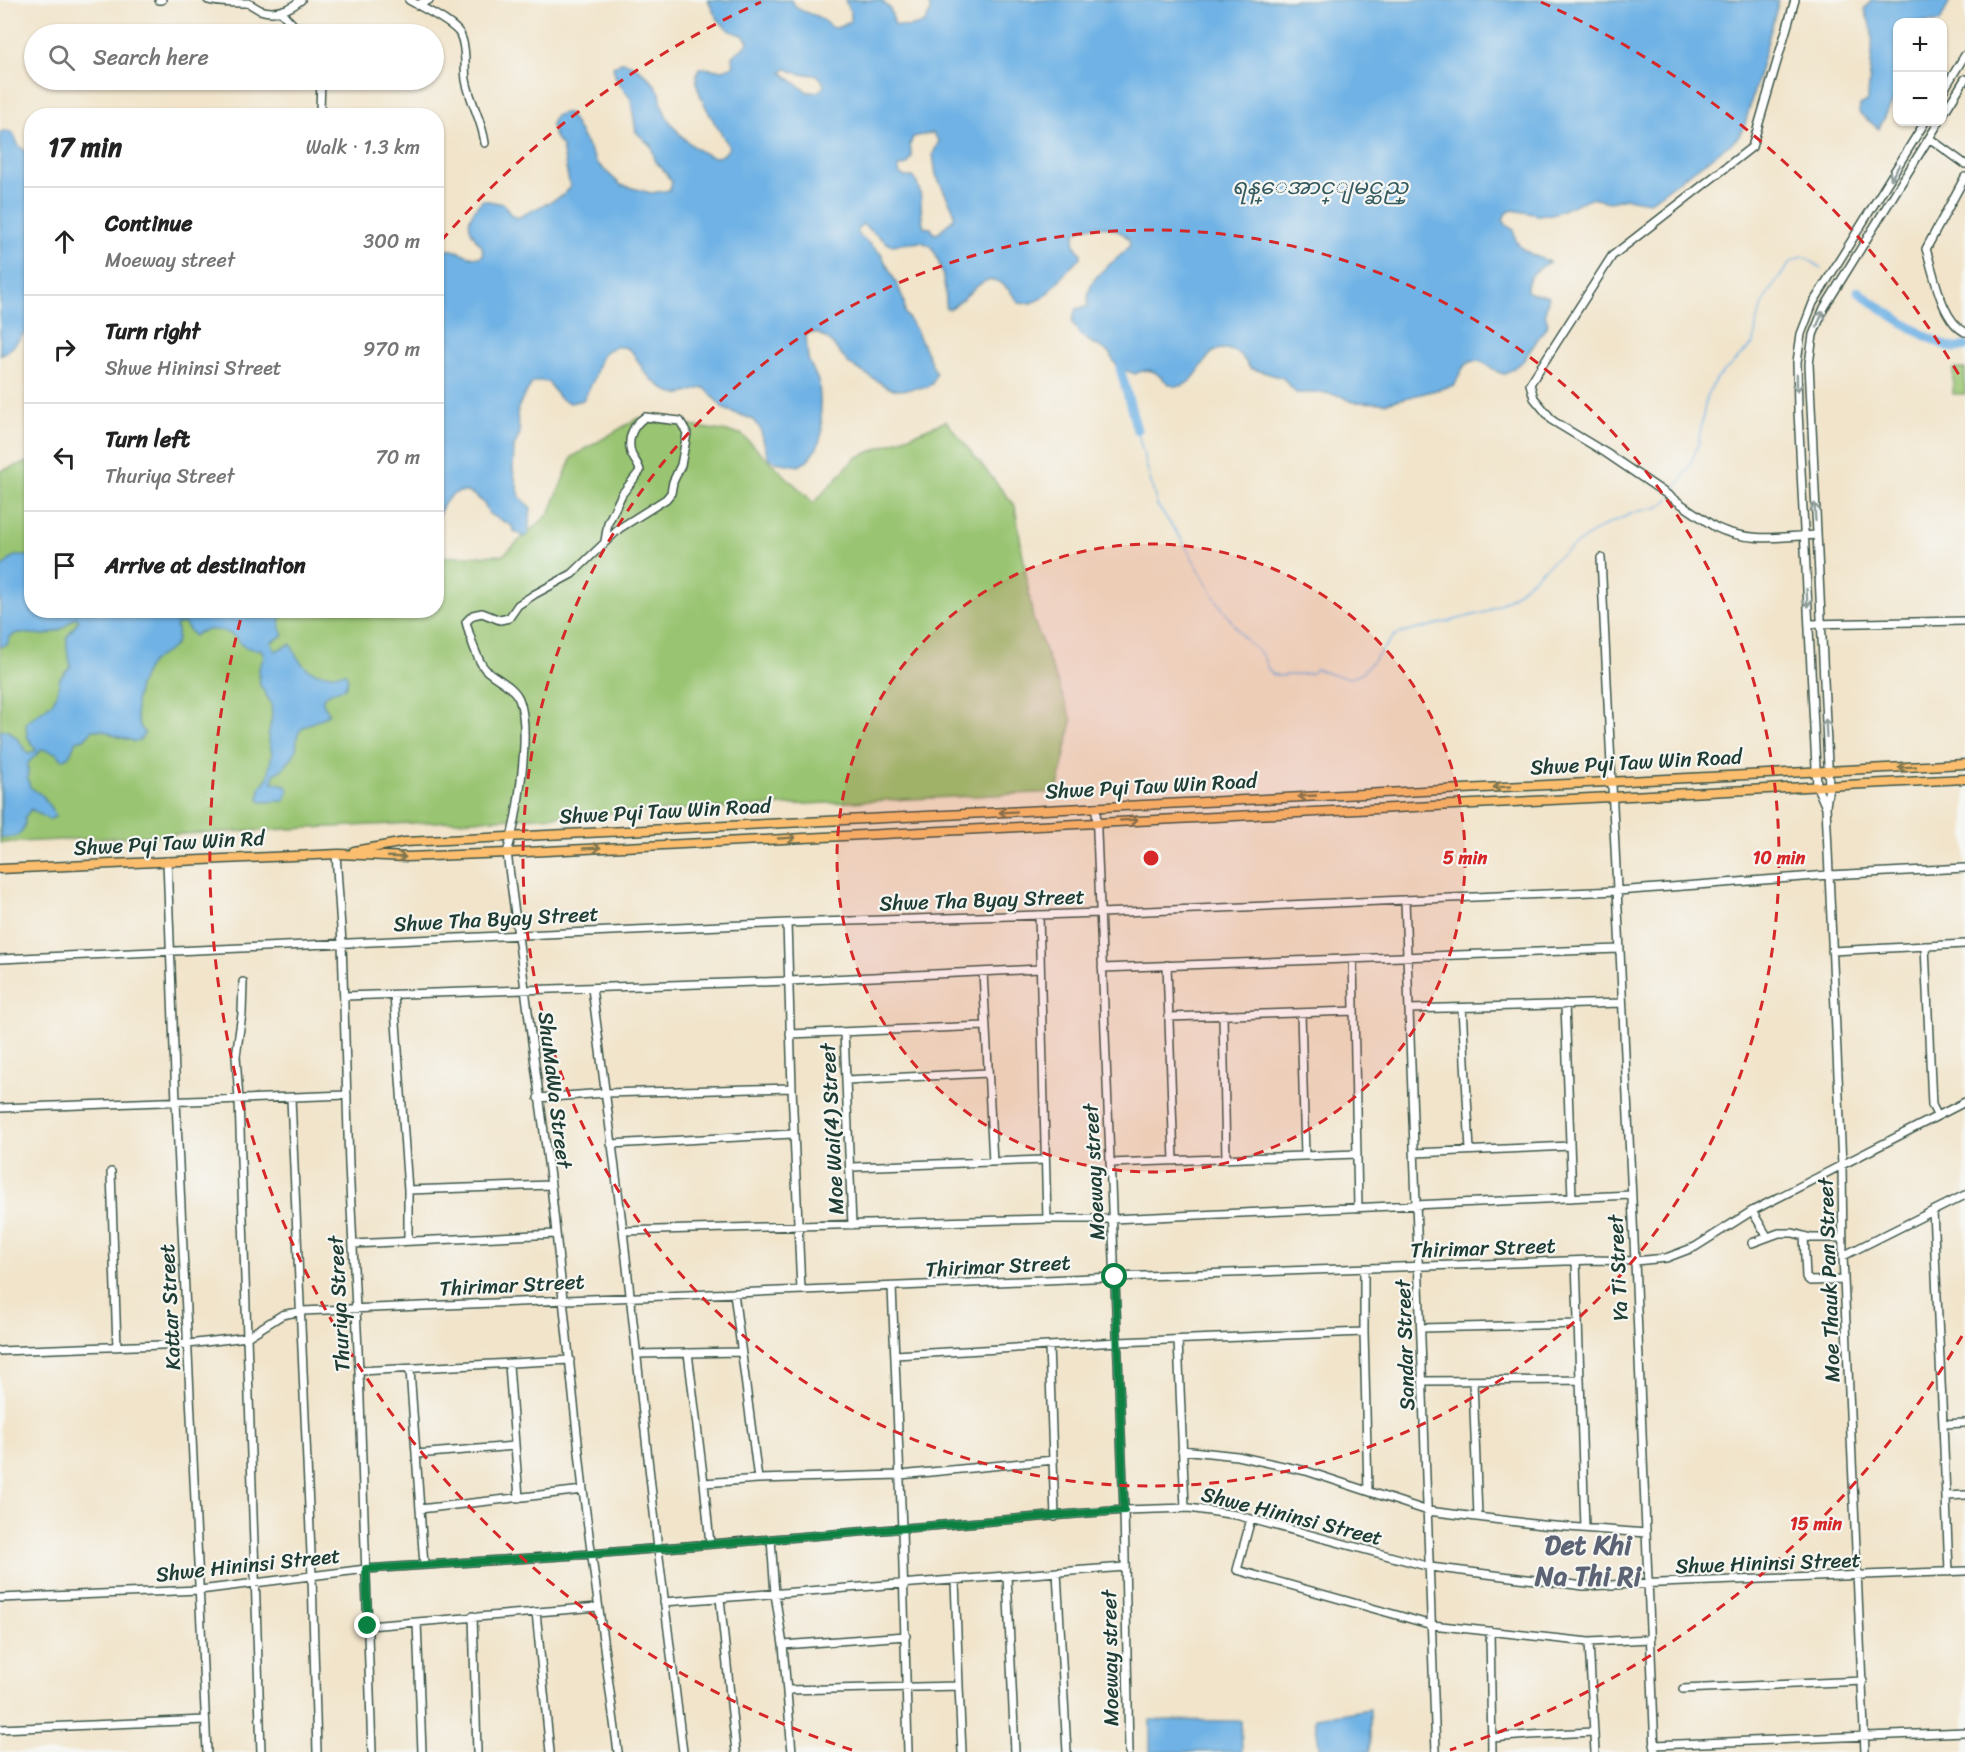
<!DOCTYPE html>
<meta charset="utf-8">
<style>
body{margin:0;font-family:Sriracha,"Noto Sans Myanmar",sans-serif;background:#f6f6f6;color:#222}
.controls{position:absolute;right:18px;top:18px;display:grid;overflow:hidden;border-radius:12px;box-shadow:0 2px 4px #0004}
.controls button{width:54px;height:54px;display:grid;place-items:center;padding:0;border:0;border-bottom:2px solid #e0e0e0;background:#fff;color:#222;font:30px sans-serif}
.stop{position:absolute;width:18px;height:18px;margin:-14px;border:4px solid #0b8043;border-radius:50%;background:#fff}
.stop.end{background:#0b8043;border-color:#fff;box-shadow:0 2px 6px #0008}
.list{margin:0;padding:0;list-style:none}
h2{display:flex;justify-content:space-between;align-items:center;height:78px;margin:0;padding:0 24px;font-size:26px}
h2 small{font-size:20px;font-weight:400;color:#767676}
.list li{display:grid;grid-template-columns:39px 1fr auto;gap:18px;align-items:center;box-sizing:border-box;height:108px;padding:0 24px;border-top:2px solid #e0e0e0}
.list b{display:block;font-size:22px;white-space:nowrap}
.list p{margin:0;font-size:20px;white-space:nowrap;color:#767676}
.list em{font-size:20px;font-style:normal;color:#767676}
.icon{flex:none;width:33px;height:33px;fill:none;stroke:currentColor;stroke-width:2;stroke-linecap:round;stroke-linejoin:round}
.map{position:relative;flex:none;width:1965px;height:1752px;overflow:hidden}
.search{position:absolute;background:#fff;box-shadow:0 2px 4px #0004;left:24px;top:24px;width:420px;height:66px;display:flex;align-items:center;gap:15px;box-sizing:border-box;padding:0 21px;border-radius:33px;color:#767676;font-size:22px}
.panel{position:absolute;background:#fff;box-shadow:0 2px 4px #0004;left:24px;top:108px;width:420px;height:510px;border-radius:24px}
.map>svg:first-child{display:block}
.green{fill:#99c471;stroke:#5c8052;stroke-width:1.5}
.water{fill:#70b2e5;stroke:#48788c;stroke-width:1.5;fill-rule:evenodd}
.lines{fill:none;stroke-linecap:round;stroke-linejoin:round}
.stream{stroke:#70b2e5;stroke-width:1.5}
.river{stroke:#70b2e5;stroke-width:9}
.minor-casing{stroke:#3e564a;stroke-width:10}
.major-casing{stroke:#3e564a;stroke-width:11}
.minor{stroke:#fff;stroke-width:7}
.major{stroke:#fbbd6e;stroke-width:8}
.oneway{stroke:#8f9e9a}
.oneway2{stroke:#82774e}
.route{stroke:#0b8043;stroke-width:8}
.ring{fill:none;stroke:#d62828;stroke-width:3;stroke-dasharray:10 8}
.labels{text-anchor:middle;stroke-width:4.5;stroke-linejoin:round;paint-order:stroke}
.street-label{font-size:21px;fill:#1f3d34;stroke:#f6f6f2}
.water-label{font-size:22px;font-style:italic;fill:#335a60;stroke:#f6f6f2}
.district-label{font-size:27px;font-weight:bold;fill:#5c6374;stroke:#f6f6f2}
.centre{fill:#d62828;stroke:#f6f6f2;stroke-width:3}
.ring-label{font-size:18px;text-anchor:middle;font-weight:bold;fill:#d62828;stroke:#f6f6f2;stroke-width:4.5;stroke-linejoin:round;paint-order:stroke}
</style>
<div class="map">
<svg width="1965" height="1752" viewBox="0 0 1965 1752">
<rect width="100%" height="100%" fill="#f6f6f2"/>
<filter id="ink" filterUnits="userSpaceOnUse"><feTurbulence type="fractalNoise" baseFrequency=".0167" numOctaves="2"/><feDisplacementMap in="SourceGraphic" scale="12" xChannelSelector="R" yChannelSelector="G"/><feConvolveMatrix kernelMatrix="1 2 1 2 8 2 1 2 1" color-interpolation-filters="sRGB"/></filter>
<filter id="wash" filterUnits="userSpaceOnUse"><feTurbulence type="fractalNoise" baseFrequency=".008" numOctaves="4" result="noise"/><feDisplacementMap in="SourceGraphic" scale="24" xChannelSelector="R" yChannelSelector="G"/><feGaussianBlur stdDeviation="1.35" result="paint"/><feColorMatrix in="noise" values="0 0 0 0 0 0 0 0 0 0 0 0 0 0 0 0 0 1.4 0 .05"/><feComposite in="paint" operator="in"/></filter>
<g filter="url(#wash)">
<rect width="100%" height="100%" fill="#f1e4ca"/>
<path class="green" d="M1953 369H1965V394H1953Z
M638 418 741 434 814 503 855 458 946 421 1015 506 1033 619 1072 720 1057 792 0 843V471L31 461 32 610H436L437 557 503 555 549 514 572 457Z"/>
<path class="water" d="M708 0H791C798 11 802 11 814 15 832 21 826 37 851 21V13L845 0H881L890 9 895 25 908 27 925 23 930 12 929 0H1779L1745 124 1739 136 1733 142 1649 202 1626 198 1610 202 1590 198 1553 214 1538 215 1513 210 1506 213 1503 220 1507 226 1514 230C1513 250 1534 255 1549 262 1538 269 1526 276 1527 291 1533 295 1542 294 1549 297 1546 307 1543 313 1548 324L1523 361 1505 374C1496 373 1492 367 1484 363 1466 355 1460 372 1455 385L1386 403 1353 402 1341 396 1325 393H1296L1283 378 1250 368C1245 360 1240 353 1230 350 1203 342 1203 381 1180 386 1162 390 1160 360 1135 374 1124 370 1113 367 1111 354 1095 342 1083 343 1072 322L1076 309 1088 306C1086 273 1111 268 1130 246L1129 239C1116 226 1092 221 1076 232 1073 241 1073 246 1081 253L1080 258C1060 272 1048 308 1019 303 989 259 980 288 950 309L946 308C946 287 942 264 931 246L922 242 890 245 862 224 858 229V234L881 254 899 288 904 302 905 313 916 330 936 373 932 384 926 387 899 390 889 388 849 364 829 340 817 333H809L806 336 808 359 819 383 822 433 817 448 807 461 799 466 775 462 768 457 760 428 752 419 724 409 705 388C694 388 685 397 674 394 668 393 649 378 645 372 636 361 634 344 616 347 612 348 606 350 604 353 597 361 597 374 592 383 589 389 586 394 583 400L570 403 559 398 548 382 539 381 532 383 519 405 517 416 520 433 514 447 513 470 520 497 531 508 528 534 524 537 514 531 511 525 489 514C485 500 467 485 452 495 445 500 440 511 437 519L436 267 444 251C457 246 465 259 480 257L483 255 482 246C466 229 464 218 483 200L504 204 510 214 517 218 564 195 570 187 562 147 555 137 551 125C553 116 560 112 569 113L597 163 621 185 651 193 670 190 672 182 662 168 656 163 651 146 636 132 631 99 616 79 613 67 621 62C634 61 654 81 660 93 661 96 661 98 661 102 663 110 668 120 674 127 683 140 718 173 729 147 720 129 687 86 699 68 713 67 719 75 734 65L732 57C736 50 747 50 748 41L743 35C724 32 715 17 708 0ZM786 69C791 70 796 73 801 74 811 75 822 72 824 87L817 92H808C803 89 784 75 782 72ZM933 133 939 141 933 154 936 175 954 211V218L938 233 934 234 931 228 924 227C918 210 926 191 912 177H905L900 174 898 167 907 165 912 157 910 145 913 137Z
M1872 0H1950L1940 22H1898L1897 92 1879 129 1859 113 1860 105 1868 101C1868 79 1874 57 1872 35 1872 23 1865 16 1865 8Z
M4 131 12 132 19 146 25 151 26 156 31 160V174C25 182 26 197 32 205V327C17 337 17 348 0 355V132Z
M14 556H31L32 610 171 611 175 622 184 619 182 611H281L280 629 284 635 271 642 275 651 291 644C302 673 317 677 346 673L348 680 345 688 329 693 323 698V703L329 713C321 723 304 721 298 734 296 739 297 745 296 749 294 758 282 771 274 774L273 782C279 784 286 783 289 790L284 801 262 802 259 800 260 787 268 777 272 753 268 737 272 716 271 703 260 685 259 677V668L264 657 261 649C255 650 248 649 242 645 241 645 237 639 236 638 226 629 204 626 194 636L184 623 176 625C177 631 179 638 176 643 171 653 161 653 154 660 137 676 128 716 145 733L139 741 135 742C128 738 123 739 116 736 106 732 105 729 93 730L84 739 76 741C72 748 71 759 62 759L56 753 42 749 28 763V779L30 787 43 796 56 816 49 820 31 809 25 817C26 835 17 838 1 838L0 731 6 730C19 738 20 742 28 754L36 750 27 736 26 723 52 703 57 694 60 678 71 666 67 650V637L79 620 76 617 60 630 46 635 17 633 10 637 7 645 0 647V569Z
M1370 1709V1752H1320L1315 1718Z
M1150 1720 1241 1721 1242 1752H1150Z"/>
<g class="lines">
<path class="stream" d="M1137 430 1157 505 1182 540 1217 601 1243 637 1263 656 1268 669 1272 674 1280 676 1312 673 1316 669 1333 675 1350 678 1363 672 1395 635 1486 612 1512 597 1555 559 1600 528 1635 512 1659 507 1669 499
M1671 495 1689 468 1698 445 1706 399 1715 380 1754 343 1757 319 1768 293 1791 262 1803 256 1821 268"/>
<path class="river" d="M1858 291C1875 305 1936 347 1956 348 1959 348 1962 347 1965 346
M1120 368 1137 430"/>
</g>
</g>
<g filter="url(#ink)">
<g class="lines">
<defs>
<path id="minor" d="M159 0H162
M208 0C222 4 234 2 247 3 251 4 256 8 260 10 275 15 289 10 301 0
M409 0C422 8 453 22 460 34 467 48 464 66 466 80 470 102 482 120 485 143
M1795 0 1752 147 1612 256 1530 384 1534 398 1553 421 1606 453 1715 527C1747 543 1782 537 1816 535
M417 5 429 0
M281 12 302 34
M1942 93 1965 55
M320 110 321 80
M1942 116 1965 79
M1929 138 1965 164
M1965 177 1926 249C1934 273 1941 320 1965 332
M605 541 608 523 622 494 640 471C639 464 633 459 631 453 627 438 633 425 645 417L680 421 687 433 686 439 681 465 673 482 671 493 666 499 620 528 572 574 535 594 518 605 509 618 500 620 482 613 473 615 466 622C469 634 477 660 485 669 495 679 513 685 519 699 532 730 517 820 507 853L551 1185 583 1490 618 1752
M1601 558 1635 1261 1655 1752
M1809 624 1965 621
M1825 805 1817 787 1798 411 1797 362 1801 334 1813 303 1925 122
M1096 807 1124 1510 1129 1752
M336 854 342 943 349 1165 359 1371 372 1752
M167 861 176 1102 207 1752
M1405 900 1436 1752
M1039 915 1047 1219
M787 923 792 1088 801 1290
M1925 946 1932 1105 1937 1115
M1832 951 1965 944
M0 959 787 923 1100 913 1617 891 1829 875 1965 868
M1353 959 1358 1208
M1167 965 1174 1161
M1102 968 1619 949
M983 972 993 1162
M243 982 242 1014 236 1056 239 1100 261 1752
M592 988 623 1231 658 1549 683 1752
M394 995 408 1190
M344 996 789 981 1040 969
M1565 1004 1572 1198
M1462 1008 1470 1150
M1409 1009 1622 1003
M1301 1013 1305 1156
M1223 1015 1226 1159
M1169 1017 1354 1011
M844 1032 852 1225
M790 1034 985 1026
M846 1080 988 1073
M291 1098 312 1576 317 1752
M538 1098 605 1093 792 1088
M0 1108 347 1095
M611 1144 793 1134
M1415 1153 1570 1146
M1110 1163 1357 1154
M851 1167 1045 1160
M111 1172 117 1347
M1752 1211 1767 1236
M1933 1211 1943 1424 1965 1423
M623 1231 1047 1219H1112L1631 1195
M1804 1236 1806 1277 1810 1281 1844 1280
M408 1240V1190L551 1185
M1752 1243 1779 1233H1793L1811 1238H1842
M353 1244 555 1234
M1843 1256 1965 1195
M1576 1261 1585 1528
M1364 1269V1332L1368 1491
M892 1287 902 1529 908 1752
M734 1293 758 1479 900 1475 1054 1460
M1421 1328 1578 1324
M1178 1340 1185 1508
M1049 1346 1055 1517
M0 1351 188 1344 247 1337 282 1315 302 1311 1115 1277 1593 1260 1635 1261 1666 1258 1695 1247 1752 1211 1965 1102
M688 1353 704 1483 758 1479
M637 1354 740 1352
M895 1355 1118 1342 1364 1332
M509 1365 519 1498
M410 1370 424 1565
M359 1371 570 1360
M1423 1381 1580 1380
M1473 1381 1478 1517
M1943 1424 1949 1572
M1182 1450 1237 1456 1306 1471 1428 1511 1542 1525 1646 1533
M416 1454 515 1446
M704 1483 710 1544
M1947 1496 1965 1495
M420 1509 583 1490
M1251 1519 1237 1570 1432 1625 1589 1642 1650 1639
M771 1539 775 1594 783 1645 792 1752
M1057 1572 1067 1752
M1007 1576 1015 1752
M0 1598 200 1590 366 1569 591 1554 1124 1510 1189 1508 1236 1515 1430 1567 1584 1586 1965 1571
M720 1598 736 1752
M664 1602 1125 1567
M536 1612 550 1752
M473 1616 477 1752
M417 1622 422 1752
M368 1626 598 1607
M1490 1631 1492 1752
M1589 1642 1595 1752
M783 1645 906 1636
M959 1686 962 1752
M1683 1689 1863 1681
M787 1690 959 1686 955 1580
M0 1729 205 1720
M1492 1738 1529 1735 1594 1732
M1654 1745 1965 1732
M1865 1752 1843 1256 1842 1165 1826 806 1829 786 1809 364 1813 335 1824 308 1939 122"/>
<path id="major" d="M354 851 405 842 1965 764
M0 869 339 854 407 857 507 853 1965 779"/>
</defs>
<use href="#minor" class="minor-casing"/>
<use href="#major" class="major-casing"/>
<use href="#minor" class="minor"/>
<use href="#major" class="major"/>
</g>
<defs><path id="oneway-shaft" d="M-6 0H5M1.5-3L5.5 0L1.5 3" fill="none" stroke-width="1.6" stroke-linecap="round" stroke-linejoin="round" transform="scale(1.5)"/></defs>
<g class="oneway">
<use href="#oneway-shaft" transform="translate(1895 172) rotate(121)"/>
<use href="#oneway-shaft" transform="translate(1820 319) rotate(-67)"/>
<use href="#oneway-shaft" transform="translate(1797 383) rotate(89)"/>
<use href="#oneway-shaft" transform="translate(1815 512) rotate(-93)"/>
<use href="#oneway-shaft" transform="translate(1807 598) rotate(87)"/>
<use href="#oneway-shaft" transform="translate(1826 728) rotate(-93)"/>
</g>
<g class="oneway2">
<use href="#oneway-shaft" transform="translate(1907 767) rotate(177)"/>
<use href="#oneway-shaft" transform="translate(1502 787) rotate(177)"/>
<use href="#oneway-shaft" transform="translate(1307 796) rotate(177)"/>
<use href="#oneway-shaft" transform="translate(1008 812) rotate(177)"/>
<use href="#oneway-shaft" transform="translate(1129 820) rotate(-3)"/>
<use href="#oneway-shaft" transform="translate(787 838) rotate(-3)"/>
<use href="#oneway-shaft" transform="translate(592 848) rotate(-3)"/>
<use href="#oneway-shaft" transform="translate(397 857) rotate(2)"/>
</g>
</g>
<g class="lines" filter="url(#ink)">
<path class="route" d="M368 1626 366 1569 591 1554 1124 1510 1115 1277"/>
</g>
<circle cx="1151" cy="858" r="314" fill="#d62828" fill-opacity=".12"/>
<g class="ring">
<circle cx="1151" cy="858" r="314"/>
<circle cx="1151" cy="858" r="628"/>
<path d="M1962 1336A941 941 0 0 1 1450 1750M852 1750A941 941 0 0 1 242 614M441 241A941 941 0 0 1 761 2M1541 2A941 941 0 0 1 1962 380"/>
</g>
<g class="labels">
<g class="street-label">
<text transform="translate(1636 762) rotate(-3)" y="7">Shwe Pyi Taw Win Road</text>
<text transform="translate(1151 786) rotate(-3)" y="7">Shwe Pyi Taw Win Road</text>
<text transform="translate(665 811) rotate(-3)" y="7">Shwe Pyi Taw Win Road</text>
<text transform="translate(169 843) rotate(-3)" y="7">Shwe Pyi Taw Win Rd</text>
<text transform="translate(982 900) rotate(-2)" y="7">Shwe Tha Byay Street</text>
<text transform="translate(496 919) rotate(-3)" y="7">Shwe Tha Byay Street</text>
<text transform="translate(555 1090) rotate(83)" y="7">ShuMaWa Street</text>
<text transform="translate(832 1129) rotate(-93)" y="7">Moe Wai(4) Street</text>
<text transform="translate(1094 1172) rotate(-93)" y="7">Moeway street</text>
<text transform="translate(1483 1248) rotate(-2)" y="7">Thirimar Street</text>
<text transform="translate(998 1266) rotate(-3)" y="7">Thirimar Street</text>
<text transform="translate(1618 1268) rotate(-93)" y="7">Ya Ti Street</text>
<text transform="translate(1829 1280) rotate(-92)" y="7">Moe Thauk Pan Street</text>
<text transform="translate(512 1285) rotate(-3)" y="7">Thirimar Street</text>
<text transform="translate(339 1304) rotate(-93)" y="7">Thuriya Street</text>
<text transform="translate(170 1307) rotate(-93)" y="7">Kattar Street</text>
<text transform="translate(1405 1345) rotate(-92)" y="7">Sandar Street</text>
<text transform="translate(1292 1516) rotate(14)" y="7">Shwe Hininsi Street</text>
<text transform="translate(1768 1563) rotate(-2)" y="7">Shwe Hininsi Street</text>
<text transform="translate(248 1565) rotate(-6)" y="7">Shwe Hininsi Street</text>
<text transform="translate(1110 1658) rotate(-91)" y="7">Moeway street</text>
</g>
<g class="water-label">
<text x="1320" y="194">ရန္ေအာင္ျမင္ဆည္</text>
</g>
<g class="district-label">
<text x="1588" y="1554">Det Khi<tspan x="1588" dy="31">Na Thi Ri</tspan></text>
</g>
</g>
<circle cx="1151" cy="858" r="9" class="centre"/>
<g class="ring-label">
<text x="1465" y="864">5 min</text>
<text x="1779" y="864">10 min</text>
<text x="1816" y="1530">15 min</text>
</g>
</svg>
<div class="controls">
<button>+</button>
<button>−</button>
</div>
<div class="stop" style="left:1115px;top:1277px"></div>
<div class="stop end" style="left:368px;top:1626px"></div>
<div class="search"><svg class="icon" aria-label="search" viewBox="0 0 24 24"><circle cx="10" cy="10" r="6"/><path d="M15 15l6 6"/></svg>Search here</div>
<section class="panel">
<h2>17 min<small>Walk · 1.3 km</small></h2>
<ul class="list">
<li><svg class="icon" aria-label="ahead" viewBox="0 0 24 24"><path d="M12 20V5M6 11l6-6 6 6"/></svg><div><b>Continue</b><p>Moeway street</p></div><em>300 m</em></li>
<li><svg class="icon" aria-label="right" viewBox="0 0 24 24"><path d="M7 20v-9h11M14 6l5 5-5 5"/></svg><div><b>Turn right</b><p>Shwe Hininsi Street</p></div><em>970 m</em></li>
<li><svg class="icon" aria-label="left" viewBox="0 0 24 24"><path d="M17 20v-9H6M10 6l-5 5 5 5"/></svg><div><b>Turn left</b><p>Thuriya Street</p></div><em>70 m</em></li>
<li><svg class="icon" aria-label="arrive" viewBox="0 0 24 24"><path d="M6 21V4h12l-3 4 3 4H6"/></svg><div><b>Arrive at destination</b></div></li>
</ul>
</section>
</div>
